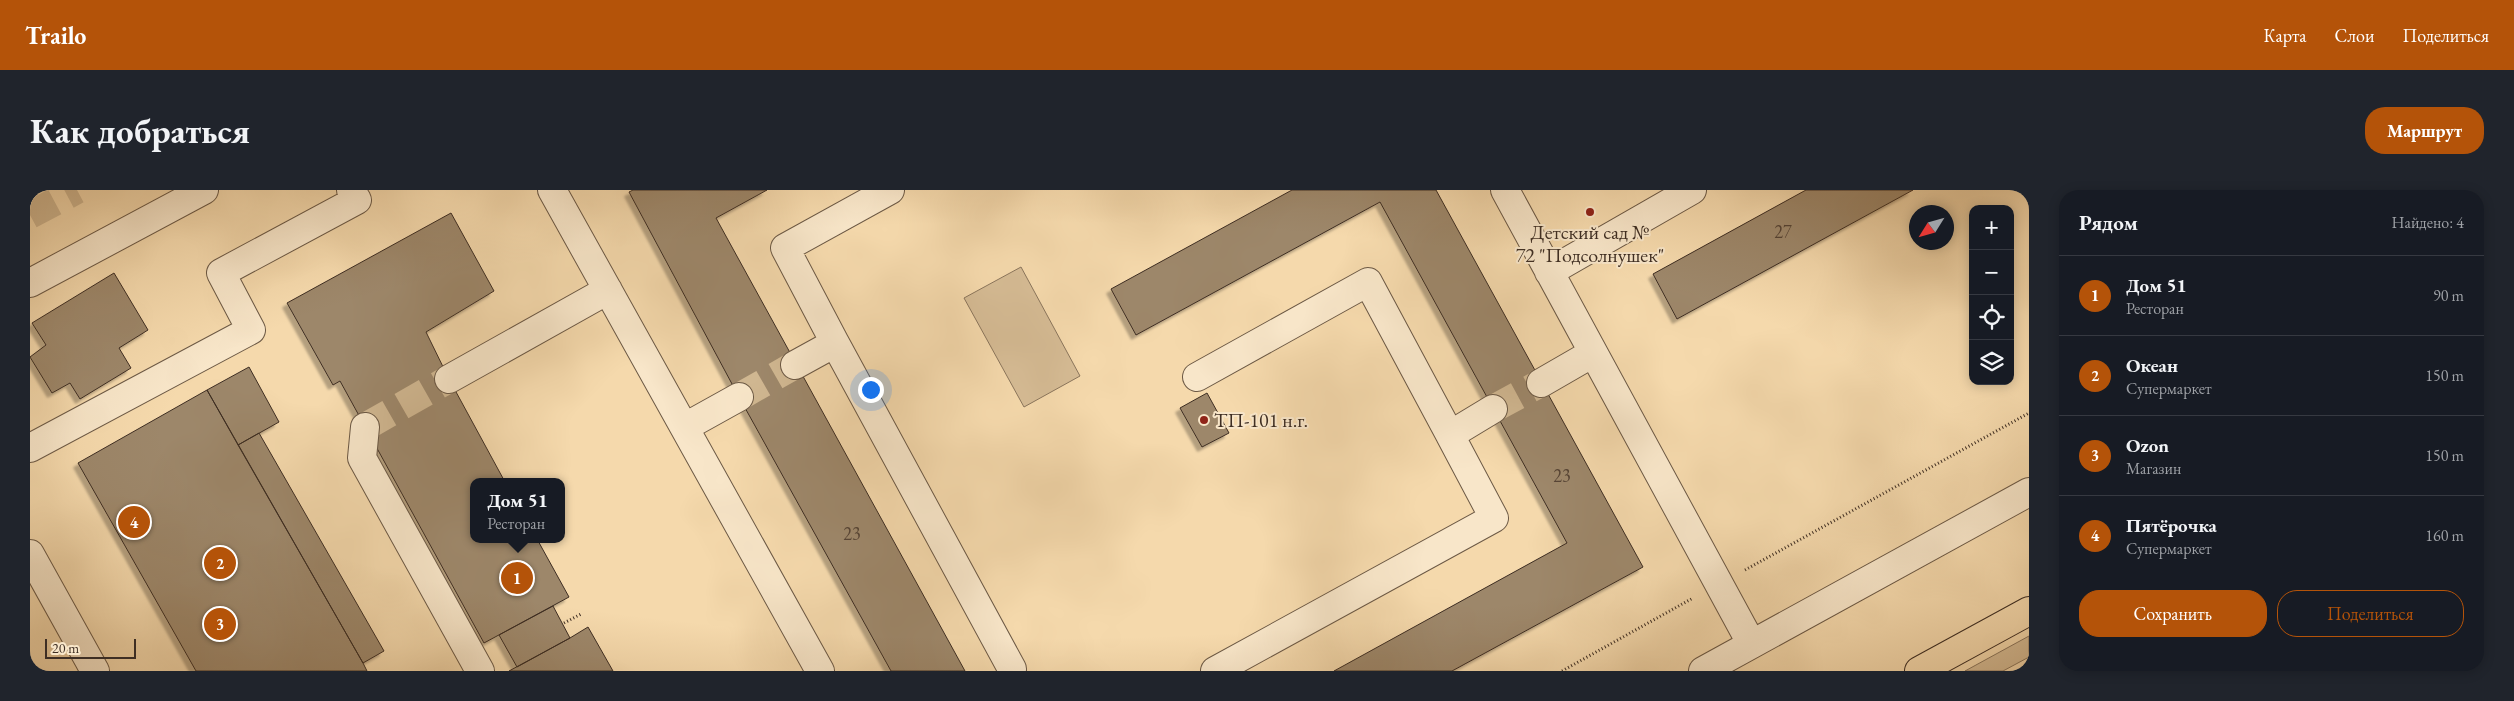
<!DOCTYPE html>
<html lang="ru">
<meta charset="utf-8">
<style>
body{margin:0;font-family:"EB Garamond",serif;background:#20242c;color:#f1f3f6}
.controls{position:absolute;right:15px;top:15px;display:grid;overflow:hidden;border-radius:10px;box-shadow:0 2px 12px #0003}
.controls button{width:45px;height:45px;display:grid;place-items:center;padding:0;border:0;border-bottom:1px solid #363941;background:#171b24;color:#f1f3f6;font:25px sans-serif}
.compass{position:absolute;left:1879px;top:15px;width:45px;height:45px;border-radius:50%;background:#171b24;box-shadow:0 2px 12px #0003;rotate:233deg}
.scale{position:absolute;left:15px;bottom:12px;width:91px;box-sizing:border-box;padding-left:5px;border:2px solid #3e2e23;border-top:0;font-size:14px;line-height:18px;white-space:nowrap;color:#3e2e23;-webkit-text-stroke:4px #f8e6c9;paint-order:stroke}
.you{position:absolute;left:840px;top:199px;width:18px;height:18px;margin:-12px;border:4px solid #fff;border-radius:50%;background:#1a73e8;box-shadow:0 0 0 8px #1a73e833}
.badge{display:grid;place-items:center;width:32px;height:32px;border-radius:50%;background:#b45309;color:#fff;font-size:16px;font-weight:700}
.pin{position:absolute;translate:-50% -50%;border:2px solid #fff;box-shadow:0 1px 5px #0006}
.popup{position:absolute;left:440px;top:288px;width:95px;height:65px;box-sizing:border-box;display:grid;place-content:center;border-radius:10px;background:#171b24;filter:drop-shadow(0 1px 4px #0005);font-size:16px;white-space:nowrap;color:#9ea1a6}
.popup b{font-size:19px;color:#f1f3f6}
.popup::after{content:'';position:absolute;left:50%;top:100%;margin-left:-10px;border:10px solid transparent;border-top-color:#171b24}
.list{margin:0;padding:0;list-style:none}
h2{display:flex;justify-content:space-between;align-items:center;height:65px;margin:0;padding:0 20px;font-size:21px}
h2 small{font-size:16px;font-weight:400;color:#9ea1a6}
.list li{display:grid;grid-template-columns:32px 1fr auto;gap:15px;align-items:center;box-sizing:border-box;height:80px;padding:0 20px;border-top:1px solid #363941}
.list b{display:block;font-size:19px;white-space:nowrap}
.list p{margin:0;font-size:16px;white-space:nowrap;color:#9ea1a6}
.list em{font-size:16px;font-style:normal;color:#9ea1a6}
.actions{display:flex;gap:10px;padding:15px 20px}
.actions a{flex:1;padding:11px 0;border:1px solid #b45309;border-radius:20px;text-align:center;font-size:18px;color:#b45309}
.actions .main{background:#b45309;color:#fff}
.icon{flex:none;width:28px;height:28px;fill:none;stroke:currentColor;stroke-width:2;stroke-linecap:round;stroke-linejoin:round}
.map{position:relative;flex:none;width:1999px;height:481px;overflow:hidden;border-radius:20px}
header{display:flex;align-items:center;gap:30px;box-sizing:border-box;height:70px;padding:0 25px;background:#b45309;color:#fff}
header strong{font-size:24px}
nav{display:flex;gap:28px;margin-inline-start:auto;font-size:18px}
.intro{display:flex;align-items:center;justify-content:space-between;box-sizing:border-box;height:120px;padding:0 30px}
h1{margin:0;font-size:35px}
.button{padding:12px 22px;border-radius:20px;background:#b45309;color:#fff;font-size:18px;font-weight:700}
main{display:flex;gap:30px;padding:0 30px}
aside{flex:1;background:#171b24;border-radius:20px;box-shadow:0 2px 12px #0003}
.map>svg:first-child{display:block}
.green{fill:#d6bc95;stroke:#8a755c}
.building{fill:#9d876a;stroke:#3e2e23;filter:url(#shadow)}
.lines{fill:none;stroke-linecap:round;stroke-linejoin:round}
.minor-tunnel{stroke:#d0b791;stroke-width:28;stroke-dasharray:28 14;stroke-linecap:butt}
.minor-casing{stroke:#6c5945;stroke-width:30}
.major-casing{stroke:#3e2e23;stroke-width:30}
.path{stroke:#3e2e23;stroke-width:3;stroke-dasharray:1 2.5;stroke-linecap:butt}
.minor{stroke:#f8e6c9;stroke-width:28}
.major{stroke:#f5d9ac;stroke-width:28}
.poi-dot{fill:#8f2418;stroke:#f8e6c9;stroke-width:2}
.labels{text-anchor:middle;stroke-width:4;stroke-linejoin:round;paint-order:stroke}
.number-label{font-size:18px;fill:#564435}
.poi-label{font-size:20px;fill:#3e2e23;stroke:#f8e6c9}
</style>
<header>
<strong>Trailo</strong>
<nav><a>Карта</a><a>Слои</a><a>Поделиться</a></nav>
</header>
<div class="intro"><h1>Как добраться</h1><a class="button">Маршрут</a></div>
<main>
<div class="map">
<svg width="1999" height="481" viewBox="0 0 1999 481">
<defs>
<filter id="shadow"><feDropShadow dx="-4.5" dy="4.5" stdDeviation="1" flood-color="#0004"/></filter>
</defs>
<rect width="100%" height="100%" fill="#f5d9ac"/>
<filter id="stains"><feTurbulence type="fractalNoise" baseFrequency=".004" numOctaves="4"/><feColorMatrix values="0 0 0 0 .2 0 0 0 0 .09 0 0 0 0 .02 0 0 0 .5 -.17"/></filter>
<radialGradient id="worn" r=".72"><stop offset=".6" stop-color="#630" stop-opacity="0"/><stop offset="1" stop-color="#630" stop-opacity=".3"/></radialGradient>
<path class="green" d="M991 77 1050 186 994 217 934 108Z
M1999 446V467L1973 481H1935Z"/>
<path class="building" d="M603 0H737L686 28 935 481H861L709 207 599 2Z
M1262 0H1406L1613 377 1422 481H1304L1537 353 1350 12 1106 145 1081 99Z
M1776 0H1883L1647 129 1623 84Z
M421 23 464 101 396 142 419 189 475 292H443V349H507L539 407 454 453 310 191 303 195 257 113Z
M84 83 118 140 89 158 101 178 50 209 40 193 22 203 0 167 16 155 2 133Z
M219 177 249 232 208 255 177 200Z
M177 200 333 473 337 481H166L48 273Z
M1177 203 1199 243 1172 257 1150 218Z
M229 243 354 461 333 473 208 255Z
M523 416 540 448 487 477 469 445Z
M558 437 583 481H479L540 448Z"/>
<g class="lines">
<path class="minor-tunnel" d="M0 25 47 0
M709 207 765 175
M1463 219 1511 193
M335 237 419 189"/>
<defs>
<path id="minor" d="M522 0 790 481
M1475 0 1721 453
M1519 82 1662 0
M0 93 174 0
M805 153 755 58 860 0
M765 175 805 153 982 479
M1167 187 1338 92 1420 245
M419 189 578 100
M1511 193 1563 163
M335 237 332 268 450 481
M655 237 709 207
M0 258 221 140 191 83 327 10 321 0
M0 364 65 481
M1185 481 1464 328 1420 245 1463 219
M1673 481 1999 302"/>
<path id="major" d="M1889 481 1999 421"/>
</defs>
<use href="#minor" class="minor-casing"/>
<use href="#major" class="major-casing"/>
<path class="path" d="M1715 380 1999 223
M534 433 551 424
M1532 481 1663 408"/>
<use href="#minor" class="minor"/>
<use href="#major" class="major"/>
</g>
<g class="poi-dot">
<circle cx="1560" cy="22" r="5"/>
<circle cx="1174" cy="230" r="5"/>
</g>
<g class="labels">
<g class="number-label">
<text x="1753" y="48">27</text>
<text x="1532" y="292">23</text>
<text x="822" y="350">23</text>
</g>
<g class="poi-label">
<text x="1560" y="49">Детский сад №<tspan x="1560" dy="23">72 "Подсолнушек"</tspan></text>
<text x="1184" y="237" text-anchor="start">ТП-101 н.г.</text>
</g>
</g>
<rect width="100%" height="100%" filter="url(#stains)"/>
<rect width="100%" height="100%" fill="url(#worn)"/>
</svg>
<div class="controls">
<button>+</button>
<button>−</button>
<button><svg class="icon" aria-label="locate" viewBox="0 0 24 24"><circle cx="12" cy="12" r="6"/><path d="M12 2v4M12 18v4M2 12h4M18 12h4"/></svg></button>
<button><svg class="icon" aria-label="layers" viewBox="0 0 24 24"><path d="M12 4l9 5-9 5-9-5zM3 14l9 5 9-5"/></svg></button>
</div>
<svg class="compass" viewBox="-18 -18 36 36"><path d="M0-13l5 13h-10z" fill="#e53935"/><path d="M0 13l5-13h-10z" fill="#9ea1a6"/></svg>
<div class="scale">20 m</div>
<div class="you"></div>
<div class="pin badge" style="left:487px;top:388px">1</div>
<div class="popup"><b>Дом 51</b>Ресторан</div>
<div class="pin badge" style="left:190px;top:373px">2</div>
<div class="pin badge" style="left:190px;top:434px">3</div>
<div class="pin badge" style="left:104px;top:332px">4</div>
</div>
<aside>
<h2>Рядом<small>Найдено: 4</small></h2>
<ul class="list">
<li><span class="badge">1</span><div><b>Дом 51</b><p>Ресторан</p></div><em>90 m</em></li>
<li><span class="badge">2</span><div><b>Океан</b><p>Супермаркет</p></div><em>150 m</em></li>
<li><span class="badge">3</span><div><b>Ozon</b><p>Магазин</p></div><em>150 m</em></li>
<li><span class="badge">4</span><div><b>Пятёрочка</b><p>Супермаркет</p></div><em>160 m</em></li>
</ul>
<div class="actions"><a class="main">Сохранить</a><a>Поделиться</a></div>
</aside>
</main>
